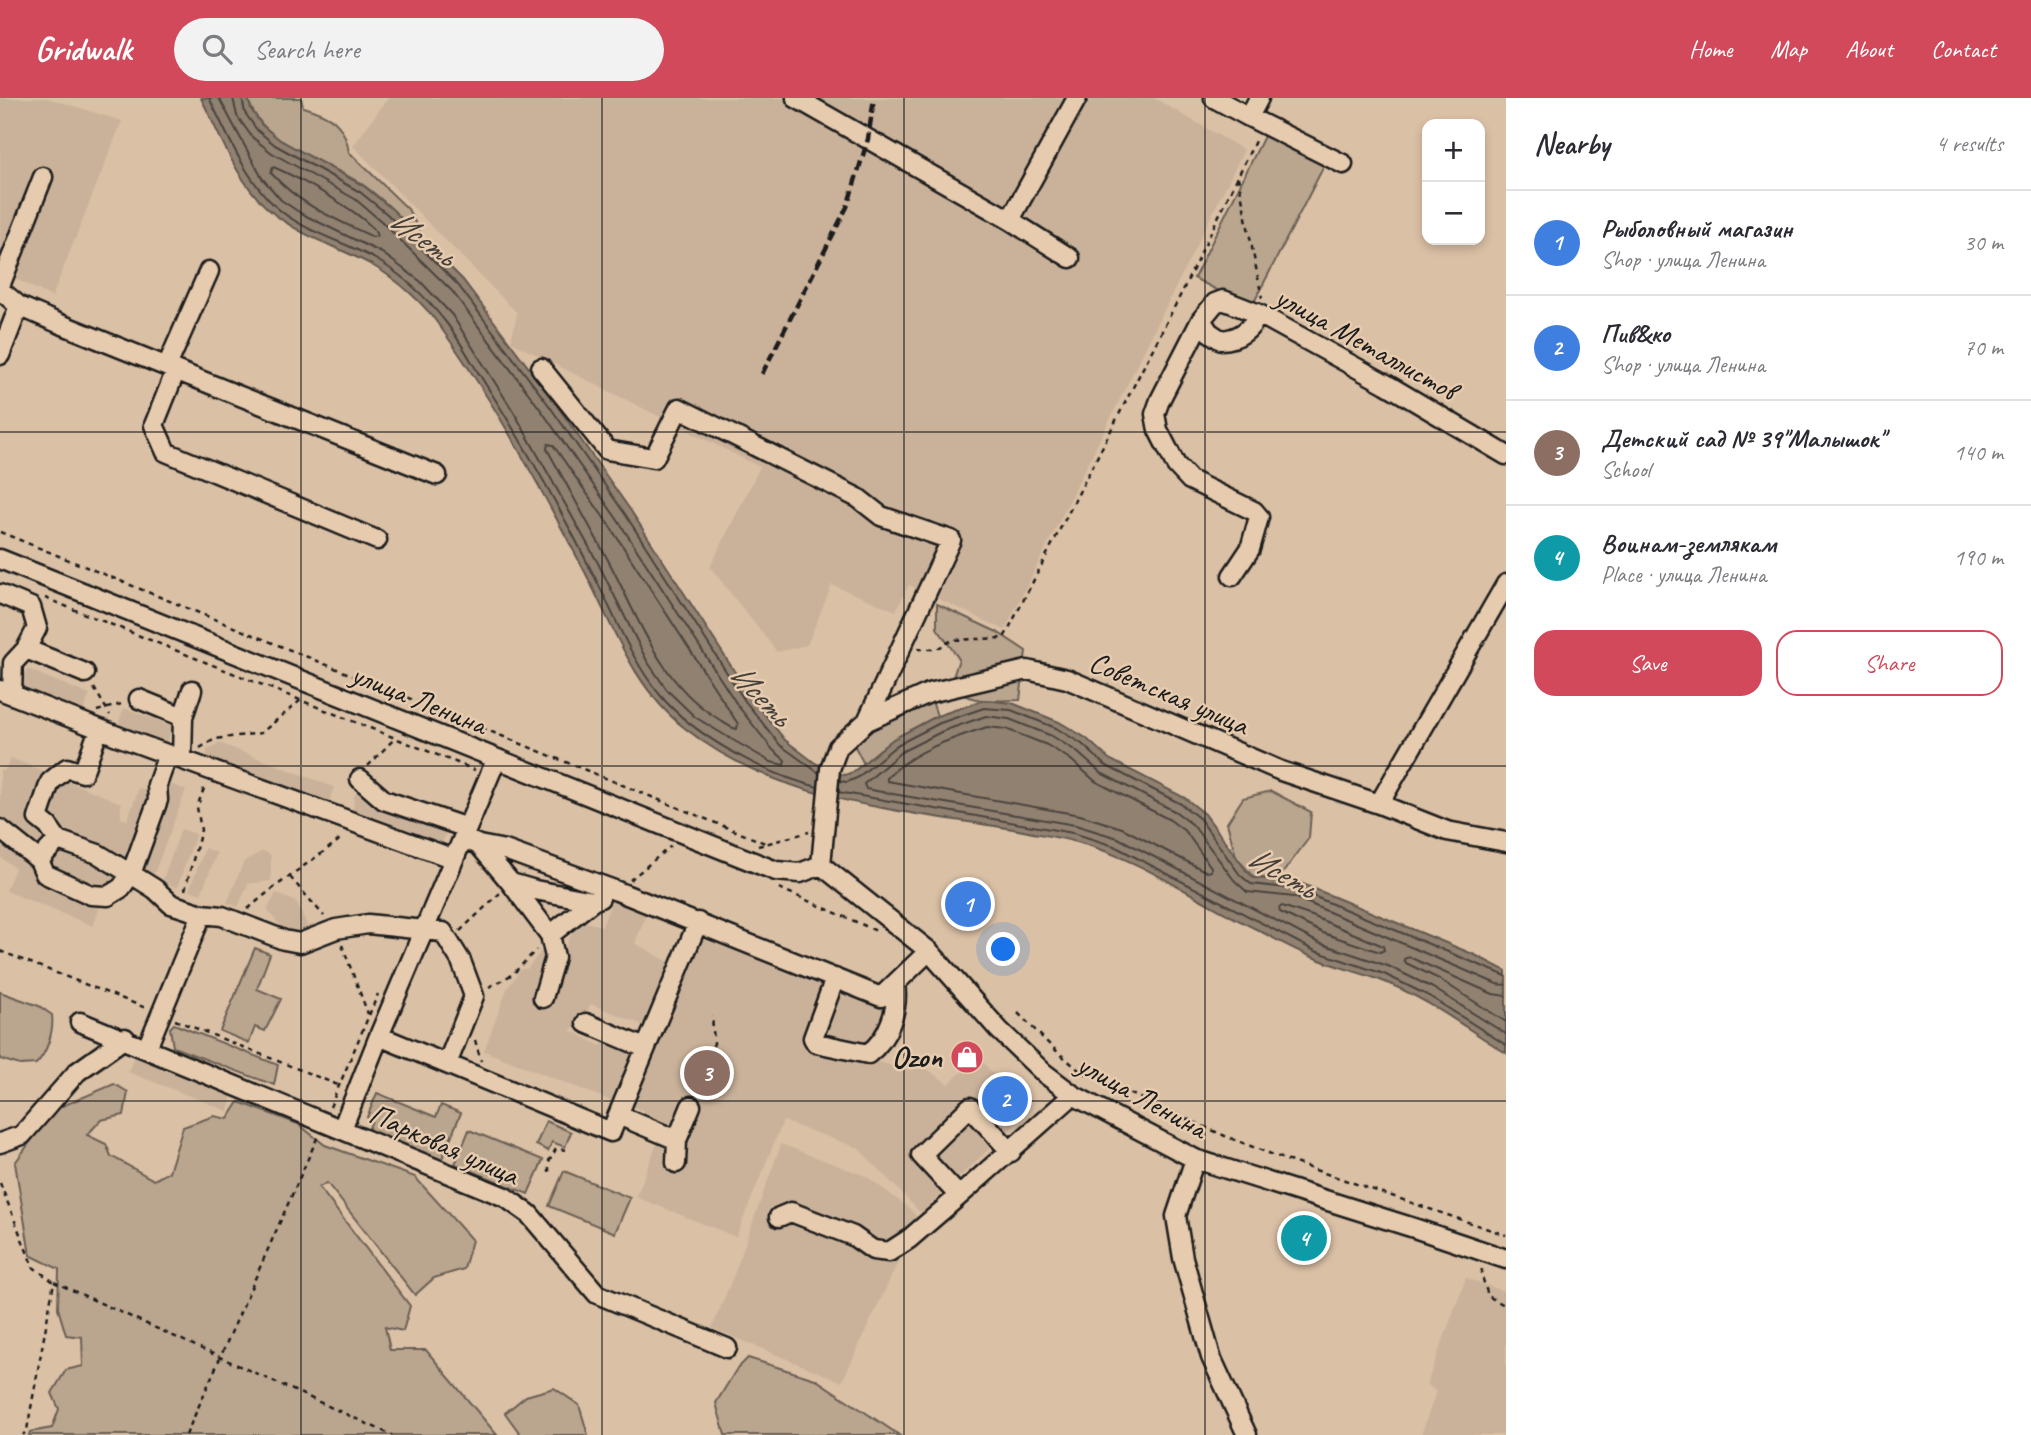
<!DOCTYPE html>
<meta charset="utf-8">
<style>
body{margin:0;font-family:Caveat,sans-serif;background:#f2f2f3;color:#2b2b33}
.controls{position:absolute;right:21px;top:21px;display:grid;overflow:hidden;border-radius:14px;box-shadow:0 4px 10px #0003}
.controls button{width:63px;height:63px;display:grid;place-items:center;padding:0;border:0;border-bottom:2px solid #e1e1e2;background:#fff;color:#2b2b33;font:35px sans-serif}
.you{position:absolute;left:1004px;top:852px;width:24px;height:24px;margin:-18px;border:5px solid #fff;border-radius:50%;background:#1a73e8;box-shadow:0 0 0 10px #1a73e833}
.badge{display:grid;place-items:center;width:46px;height:46px;border-radius:50%;background:#d1495b;color:#fff;font-size:23px;font-weight:700}
.pin{position:absolute;translate:-50% -50%;border:4px solid #fff;box-shadow:0 2px 7px #0006}
.list{margin:0;padding:0;list-style:none}
h2{display:flex;justify-content:space-between;align-items:center;height:91px;margin:0;padding:0 28px;font-size:30px}
h2 small{font-size:23px;font-weight:400;color:#7c7c81}
.list li{display:grid;grid-template-columns:46px 1fr auto;gap:21px;align-items:center;box-sizing:border-box;height:105px;padding:0 28px;border-top:2px solid #e1e1e2}
.list b{display:block;font-size:26px;white-space:nowrap}
.list p{margin:0;font-size:23px;white-space:nowrap;color:#7c7c81}
.list em{font-size:23px;font-style:normal;color:#7c7c81}
.actions{display:flex;gap:14px;padding:21px 28px}
.actions a{flex:1;padding:16px 0;border:2px solid #d1495b;border-radius:21px;text-align:center;font-size:24px;color:#d1495b}
.actions .main{background:#d1495b;color:#fff}
.icon{flex:none;width:38px;height:38px;fill:none;stroke:currentColor;stroke-width:2;stroke-linecap:round;stroke-linejoin:round}
.map{position:relative;flex:none;width:1506px;height:1337px;overflow:hidden}
header{display:flex;align-items:center;gap:42px;box-sizing:border-box;height:98px;padding:0 35px;background:#d1495b;color:#fff}
header strong{font-size:33px}
nav{display:flex;gap:38px;margin-inline-start:auto;font-size:24px}
.search{width:490px;height:63px;background:#f2f2f3;display:flex;align-items:center;gap:18px;box-sizing:border-box;padding:0 24px;border-radius:38px;color:#7c7c81;font-size:26px}
main{display:flex}
aside{flex:1;background:#fff}
.map>svg:first-child{display:block}
.built{fill:#cab29a}
.green{fill:#baa58e;stroke:#6b6055;stroke-width:2}
.water{fill:#918171;stroke:#62594f;stroke-width:2}
.lines{fill:none;stroke-linecap:round;stroke-linejoin:round}
.shore{stroke:#4b443e;stroke-width:2}
.minor-casing{stroke:#1c1c1c;stroke-width:23}
.path{stroke:#1c1c1c;stroke-width:2.5;stroke-dasharray:5 5;stroke-linecap:butt}
.minor{stroke:#e6cbae;stroke-width:18}
.rail{stroke:#1c1c1c;stroke-width:4.5;stroke-dasharray:10 5;stroke-linecap:butt}
.grid{fill:none;stroke:#1c1c1c;stroke-width:2;stroke-opacity:0.55}
.labels{text-anchor:middle;stroke-width:5;stroke-linejoin:round;paint-order:stroke}
.street-label{font-size:30px;fill:#1c1c1c;stroke:#e6cbae}
.poi-label{font-size:30px;font-weight:bold;fill:#1c1c1c;stroke:#e6cbae;text-anchor:end}
.water-label{font-size:32px;font-style:italic;fill:#453f3a;stroke:#e6cbae}
</style>
<header>
<strong>Gridwalk</strong>
<div class="search"><svg class="icon" aria-label="search" viewBox="0 0 24 24"><circle cx="10" cy="10" r="6"/><path d="M15 15l6 6"/></svg>Search here</div>
<nav><a>Home</a><a>Map</a><a>About</a><a>Contact</a></nav>
</header>
<main>
<div class="map">
<svg width="1506" height="1337" viewBox="0 0 1506 1337">
<rect width="100%" height="100%" fill="#dac0a5"/>
<filter id="ink" filterUnits="userSpaceOnUse"><feTurbulence type="fractalNoise" baseFrequency=".0143" numOctaves="2"/><feDisplacementMap in="SourceGraphic" scale="14" xChannelSelector="R" yChannelSelector="G"/><feConvolveMatrix kernelMatrix="1 2 1 2 8 2 1 2 1" color-interpolation-filters="sRGB"/></filter>
<g filter="url(#ink)">
<path class="built" d="M0 0H47L122 23 52 199 0 173Z
M388 0H1154L1244 52 1005 532 909 487 896 513 832 487 807 547 777 554 710 469 760 369 511 244 517 215 353 48Z
M27 571 90 597 82 615 20 590Z
M124 610 173 628 166 648 122 631 119 623Z
M219 645 334 689 328 707 207 661V652Z
M11 660 121 705V720L127 722 139 690 166 699 171 686 186 692 152 781 127 767 106 792 93 828 6 793 15 770 0 759V672L4 673Z
M361 687 448 731 440 750 353 716 354 698Z
M181 731 196 736 177 790 162 784Z
M205 750 217 755 201 796 189 792Z
M263 753 271 757V783L248 786 238 809 227 805 244 763Z
M276 795 296 804 307 826 302 840 285 833 267 812Z
M612 803 646 817 635 845 669 864 643 927 591 906 580 927 570 932 601 948 606 939 636 952 614 1004 484 953 507 891 520 872 528 870 541 853 562 860 569 840 581 823 602 828Z
M701 834 888 908 871 962 901 970H926L948 986 979 959 1026 1016 921 1115 858 1050 783 1023 736 1139 636 1099 663 1030 651 1025 652 1020 643 1017 644 1013 631 1008Z
M134 958 232 997 228 1013 128 974Z
M781 1046 866 1078 910 1111 930 1135 900 1160 842 1284 712 1230 733 1179Z
M1466 1180 1506 1194V1337H1421L1436 1294 1427 1286Z"/>
<path class="green" d="M248 0H301L303 9C330 17 344 24 349 54L408 111 420 134 417 137C401 120 385 103 366 89 330 63 259 48 248 0Z
M1266 34 1326 64 1251 210 1194 180Z
M937 506 997 534 1026 553 1020 602C994 602 971 607 950 588L959 561 937 530Z
M917 598 932 603 937 618C910 632 885 644 864 666L852 643Z
M1271 693 1311 714 1309 740 1279 780H1254L1236 759 1227 725 1243 700Z
M255 850 270 856 257 891 281 901 265 933 255 929 249 945 220 933Z
M0 894 39 908 52 917C54 933 47 955 36 966L20 967 0 961Z
M174 926 278 967 274 987 173 949 170 930Z
M114 986 128 994 124 1017 101 1022 87 1037 106 1046 111 1058 154 1082 169 1074 183 1029 214 1018 228 1021 239 1004 298 1026 325 1047 415 1079 472 1142 464 1171 434 1180 415 1197 327 1085 319 1089 410 1208 403 1233 385 1229 390 1252H426L497 1337H29L30 1334 52 1330 59 1311 52 1295 66 1272 83 1268 82 1239 66 1237 58 1210 59 1171 30 1157 15 1065 53 1012Z
M377 995 436 1019 441 1007 461 1015 441 1063 368 1033 372 1022 367 1019Z
M546 1023 571 1034 565 1049 552 1044 548 1053 536 1047Z
M469 1032 543 1062 528 1096 455 1066Z
M564 1073 630 1100 615 1135 549 1108Z
M748 1260 815 1281 899 1337H725L716 1305 736 1272Z
M554 1290 579 1307 588 1337H521L505 1315 526 1298Z"/>
<path class="water" d="M201 0H248L251 11 262 27 280 42 364 88 392 111 463 182 553 302 631 413 751 599 785 642 815 665 835 675 845 677 853 674 893 641 937 618 984 602 1012 605 1059 624 1086 640 1109 661 1185 700 1205 716 1246 772 1254 780 1298 784 1475 857 1506 873V955C1466 930 1425 899 1380 882 1359 874 1336 869 1315 860 1294 852 1274 840 1254 830 1194 801 1141 761 1077 744 1058 739 1037 736 1018 732 903 712 781 706 686 631 635 592 613 529 585 474 541 391 496 306 441 230 424 205 398 182 372 167 339 149 302 139 273 115 238 87 221 39 201 0Z"/>
<g class="lines">
<path class="shore" d="M209 0C228 37 244 79 275 108 303 134 344 143 377 162 402 177 426 199 444 222 458 239 469 260 481 279 521 341 558 406 591 472 613 513 630 561 660 597 694 638 766 677 818 689
M219 0 262 80 281 102 302 116 382 155 420 183 452 217 515 316 598 465 647 563 667 592 695 619 726 638 771 664 784 667 785 662 773 652 738 608 617 421 541 312 452 193 381 123 355 101 272 55 252 39 237 18 233 0
M242 0 245 15 257 32 275 47 360 94 387 116 458 187 548 306 625 416 745 603 780 647 819 675
M273 69C292 76 374 120 377 138L373 139C333 120 301 108 271 75Z
M548 346 553 347 609 427 738 626 737 631C729 630 722 623 714 618 658 582 637 516 607 460 587 423 567 387 547 351Z
M987 629 1006 631 1047 647 1070 661 1095 683 1170 722 1186 734 1211 769V773L1207 774 1122 730 1080 717 887 683V680C912 653 953 640 987 629Z
M839 683 847 684 857 680 897 647 940 625 984 610 1011 612 1056 630 1082 646 1105 667 1181 706 1200 721 1240 777 1251 786 1296 791 1506 878
M838 694 1073 735 1114 748 1315 853 1384 876 1429 898 1506 947
M1282 808 1312 818 1383 848 1384 852 1380 854 1323 835 1280 814 1279 810Z
M1506 887 1497 886 1294 799 1247 794 1234 782 1193 727 1176 714 1101 675 1076 653 1052 638 1009 621 986 618 943 633 901 654 864 686 866 691 887 695 1075 727 1118 740 1319 845 1388 868 1433 890 1506 936
M1506 898 1493 896 1409 859 1404 861 1406 865 1439 881 1506 924"/>
<defs>
<path id="minor" d="M796 0 1010 122 1070 160
M1214 0 1249 19 1259 0
M1249 19 1343 66
M1010 122 1077 0
M0 188 43 79
M0 192 19 208 58 225 437 377
M1201 222 1209 234 1221 242C1240 241 1250 232 1259 216
M0 257 19 208
M167 268 209 173
M541 270 607 352 654 360 679 310 858 400 881 418 951 442 867 623
M176 272 154 327 166 354 377 442
M0 461 776 773 800 775 821 767
M1232 478 1250 451 1259 419 1254 413 1190 382 1176 367 1158 332 1155 316 1160 302 1201 222 1215 205 1223 202 1259 216 1386 286 1506 357
M0 496 31 509 37 530 26 551 13 565 12 596
M26 551 85 575
M0 592 120 639 454 761
M139 601 183 619
M182 661 183 619 192 592
M360 681 384 702 467 730
M1379 706 1506 486
M0 731 39 762 45 776 91 797 108 798 121 790 131 776 155 791 171 806 202 816 147 950
M463 740 479 747 505 752 617 793 881 899 929 853
M58 742 48 728 38 720 50 684 67 670 83 675 99 631
M1506 744 1447 733 1379 706 1281 673 1067 581 1027 572 929 595 867 623 838 649 830 671 821 767 929 853 999 932 1044 975 1073 997 1195 1061 1414 1130 1506 1161
M479 747 511 785 535 792 593 803
M39 762 58 742 98 756 131 776 158 702 157 687 168 656
M511 785 550 837 555 859 543 900
M202 816 222 818 284 842 300 845 336 831 368 826 443 834 461 863 474 898 447 966
M550 837 593 803 600 800
M835 880 813 940 816 945 868 956C889 940 899 911 895 886
M80 924 505 1099 529 1116 597 1196 727 1250
M586 925 645 950
M379 938 611 1034 618 1017 677 1042 691 1008
M618 1017 698 824
M342 1031 379 938 496 662
M0 1045 22 1037 77 974 125 940
M1195 1061 1176 1118 1183 1160 1211 1259 1247 1337
M676 1065 677 1042
M959 1098 921 1057 970 1009 1011 1054
M779 1119 791 1114 853 1138 873 1152 889 1154 909 1141 959 1098 1073 997"/>
</defs>
<use href="#minor" class="minor-casing"/>
<path class="path" d="M1238 79 1262 200
M0 434 765 745
M45 500 475 672
M918 551H937L952 542 1004 540 1180 198 1256 41
M94 590 110 617
M97 613 125 605
M200 650 215 641 261 635 301 602
M368 668 395 640
M758 748 809 734
M290 779 324 818
M630 782 671 748
M779 790 879 834
M185 792 201 732 197 709 205 688
M248 811C276 786 308 766 338 743L341 738
M460 833 500 795
M342 847 368 916
M0 853 146 910
M489 889 513 876 536 852
M1018 915 1052 949 1080 973 1225 1038 1289 1063 1506 1137
M175 922 338 987
M475 942 481 963
M696 995 714 945 712 918
M330 1009 378 896
M549 1074V1063L556 1051 568 1052
M0 1085 33 1169 54 1184 27 1332 23 1337
M1482 1171 1481 1175 1488 1198 1506 1208
M54 1184 392 1337
M186 1337 318 1038"/>
<use href="#minor" class="minor"/>
<path class="rail" d="M762 276 847 109 868 41 874 0"/>
</g>
</g>
<path class="grid" d="M301 0V1337M602 0V1337M904 0V1337M1205 0V1337M0 334H1506M0 668H1506M0 1003H1506"/>
<defs>
<symbol id="shop-disc" viewBox="-11 -11 22 22"><circle r="9.5" fill="#d1495b" stroke="#e6cbae"/><path d="M-5-2.5h2.3a2.7 3.5 0 0 1 5.4 0H5L5.5 6h-11ZM-1.5-2.5h3a1.5 2.3 0 0 0-3 0Z" fill="#fff"/></symbol>
</defs>
<g fill-rule="evenodd">
<use href="#shop-disc" x="948" y="940" width="38" height="38"/>
</g>
<g class="labels">
<g class="street-label">
<text transform="translate(1366 245) rotate(29)" y="10">улица Металлистов</text>
<text transform="translate(1169 595) rotate(23)" y="10">Советская улица</text>
<text transform="translate(419 601) rotate(22)" y="10">улица Ленина</text>
<text transform="translate(1142 998) rotate(29)" y="10">улица Ленина</text>
<text transform="translate(444 1046) rotate(24)" y="10">Парковая улица</text>
</g>
<g class="poi-label">
<text x="942" y="969">Ozon</text>
</g>
<g class="water-label">
<text transform="translate(423 139) rotate(36)" y="11">Исеть</text>
<text transform="translate(761 596) rotate(46)" y="11">Исеть</text>
<text transform="translate(1282 774) rotate(29)" y="11">Исеть</text>
</g>
</g>
</svg>
<div class="controls">
<button>+</button>
<button>−</button>
</div>
<div class="you"></div>
<div class="pin badge" style="left:968px;top:806px;background:#3f7fe0">1</div>
<div class="pin badge" style="left:1005px;top:1001px;background:#3f7fe0">2</div>
<div class="pin badge" style="left:707px;top:975px;background:#8d6e63">3</div>
<div class="pin badge" style="left:1304px;top:1140px;background:#0f9aa8">4</div>
</div>
<aside>
<h2>Nearby<small>4 results</small></h2>
<ul class="list">
<li><span class="badge" style="background:#3f7fe0">1</span><div><b>Рыболовный магазин</b><p>Shop · улица Ленина</p></div><em>30 m</em></li>
<li><span class="badge" style="background:#3f7fe0">2</span><div><b>Пив&amp;ко</b><p>Shop · улица Ленина</p></div><em>70 m</em></li>
<li><span class="badge" style="background:#8d6e63">3</span><div><b>Детский сад № 39&quot;Малышок&quot;</b><p>School</p></div><em>140 m</em></li>
<li><span class="badge" style="background:#0f9aa8">4</span><div><b>Воинам-землякам</b><p>Place · улица Ленина</p></div><em>190 m</em></li>
</ul>
<div class="actions"><a class="main">Save</a><a>Share</a></div>
</aside>
</main>
